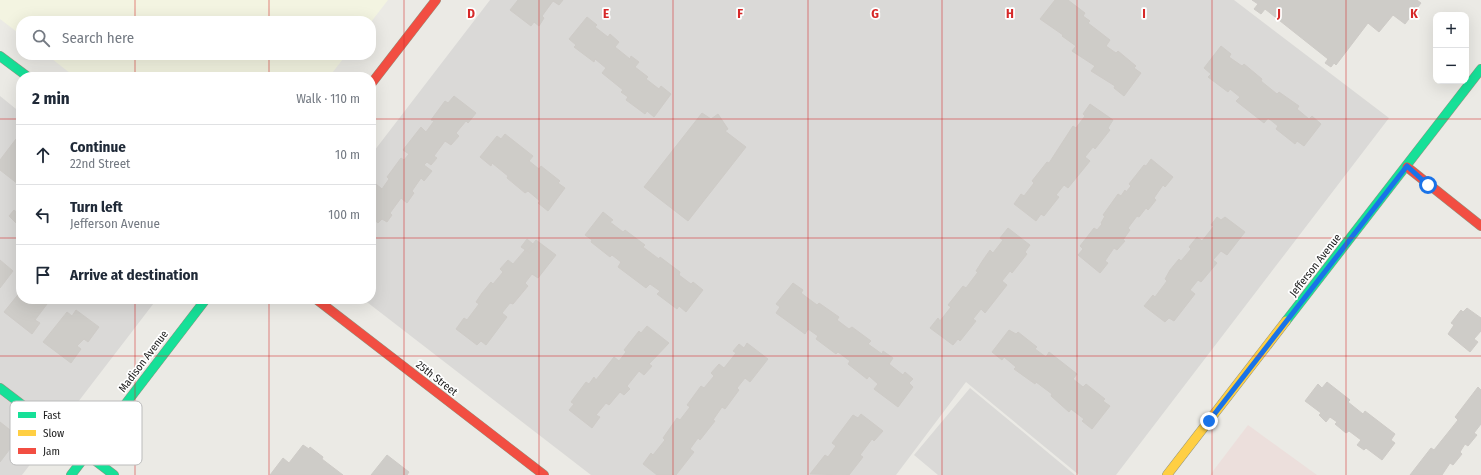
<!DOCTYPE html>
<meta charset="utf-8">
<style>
body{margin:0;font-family:"Fira Sans Condensed",sans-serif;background:#f6f6f7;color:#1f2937}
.controls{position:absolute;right:12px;top:12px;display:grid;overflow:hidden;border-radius:8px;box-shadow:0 4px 16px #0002}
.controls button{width:36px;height:36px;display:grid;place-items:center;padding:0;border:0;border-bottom:1px solid #e0e1e3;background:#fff;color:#1f2937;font:20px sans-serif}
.stop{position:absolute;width:12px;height:12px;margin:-9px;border:3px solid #1a73e8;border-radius:50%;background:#fff}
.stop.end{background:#1a73e8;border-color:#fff;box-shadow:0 1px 4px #0008}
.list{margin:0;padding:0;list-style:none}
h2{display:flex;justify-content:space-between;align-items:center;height:52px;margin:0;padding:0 16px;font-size:17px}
h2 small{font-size:13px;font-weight:400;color:#747a83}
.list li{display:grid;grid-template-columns:26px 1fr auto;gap:12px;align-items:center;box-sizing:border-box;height:60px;padding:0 16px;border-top:1px solid #e0e1e3}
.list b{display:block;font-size:15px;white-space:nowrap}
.list p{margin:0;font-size:13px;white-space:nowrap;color:#747a83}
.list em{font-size:13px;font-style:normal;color:#747a83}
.icon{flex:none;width:22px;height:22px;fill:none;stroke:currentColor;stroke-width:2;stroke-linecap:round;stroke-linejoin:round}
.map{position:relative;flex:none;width:1481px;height:475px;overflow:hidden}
.search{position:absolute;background:#fff;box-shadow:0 4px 16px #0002;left:16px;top:16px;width:360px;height:44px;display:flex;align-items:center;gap:10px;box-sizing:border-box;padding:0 14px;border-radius:16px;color:#747a83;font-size:15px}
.panel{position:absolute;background:#fff;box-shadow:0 4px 16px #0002;left:16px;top:72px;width:360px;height:232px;border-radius:16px}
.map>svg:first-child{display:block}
.residential{fill:#dad9d7}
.commercial{fill:#ecdfdc}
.education{fill:#f3f4e1}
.building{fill:#ceccc8;stroke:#cecbc7}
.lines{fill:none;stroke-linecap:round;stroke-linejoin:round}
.fast-casing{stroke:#91937f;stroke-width:10}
.slow-casing{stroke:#91937f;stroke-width:10}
.jam-casing{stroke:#91937f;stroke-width:10}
.fast{stroke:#16e098;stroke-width:9}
.slow{stroke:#ffcf43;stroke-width:9}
.jam{stroke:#f24e42;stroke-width:9}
.route{stroke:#1a73e8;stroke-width:5}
.grid{fill:none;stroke:#d62828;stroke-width:1;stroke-opacity:0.55}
.labels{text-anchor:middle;stroke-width:3.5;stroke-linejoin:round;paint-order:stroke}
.street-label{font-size:11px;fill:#1d1d1d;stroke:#fff}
.key{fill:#fff;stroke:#bbb;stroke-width:1}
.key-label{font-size:11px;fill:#1d1d1d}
.grid-label{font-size:13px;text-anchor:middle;font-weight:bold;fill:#d62828;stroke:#fff;stroke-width:3.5;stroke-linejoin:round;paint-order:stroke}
</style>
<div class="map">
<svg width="1481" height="475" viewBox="0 0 1481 475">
<rect width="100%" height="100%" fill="#ebeae5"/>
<path class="residential" d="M490 0H1234L1389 118 1116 475H1079L966 382 896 475H591L363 299H371V155Z
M0 96 21 113V299H157L22 475H0Z
M970 388 1075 475H938L914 455Z"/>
<path class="commercial" d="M1248 425 1317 475H1210Z"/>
<path class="education" d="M0 0H388L371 22 21 21V35L0 19Z
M47 55H346L329 77H75Z"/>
<path class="building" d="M518 0H563L559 5 553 1 542 16 544 18 539 26 534 22 531 26 510 10Z
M1055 0H1068L1085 13 1083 16 1090 21 1088 23 1110 40 1106 46 1116 53 1118 51 1136 66 1134 68 1141 73 1124 96 1114 88 1115 86 1091 71 1095 66 1072 51 1076 46 1062 36 1063 35 1040 19Z
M1252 0H1417L1421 3 1405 24 1393 15 1379 32 1368 23 1336 65 1334 63 1331 67 1325 63 1328 59 1265 9 1261 14 1254 9 1258 4Z
M587 17 597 25 595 27 608 37 610 34 619 42 615 47 630 59 631 56 639 62 635 67 648 77 646 79 659 89 661 86 671 94 654 117 647 111 645 114 626 100 628 97 621 92 623 90 602 73 606 68 595 59 594 62 574 47 576 45 569 39Z
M1221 46 1231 54 1229 57 1242 66 1244 64 1262 79 1261 81 1277 94 1279 92 1299 106 1297 109 1309 119 1312 116 1321 124 1304 146 1297 141 1295 144 1276 129 1278 126 1268 118 1264 123 1236 101 1240 97 1230 89 1228 92 1208 77 1211 74 1204 68Z
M454 96 476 113 468 123 466 121 456 133 459 136 451 145 445 141 434 156 437 158 431 165 427 162 424 165 432 171 424 181 421 178 412 191 414 193 407 203 401 198 390 213 392 215 387 222 382 219 378 223 371 217V191L376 184 382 189 389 179 387 177 401 158 404 160 409 154 403 150 421 127 426 132 434 121 431 120 445 101 448 103Z
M1090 104 1113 120 1108 128 1110 130 1095 149 1093 147 1085 157 1090 161 1068 188 1064 185 1056 195 1059 197 1044 216 1041 214 1036 221 1014 204 1021 194 1024 196 1034 183 1032 181 1047 162 1049 163 1073 126 1076 128 1085 116 1083 114Z
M702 113 711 119 718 114 728 129 725 131 746 147 688 221 644 187Z
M505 134 533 156 529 161 539 169 541 166 560 181 558 183 565 188 548 211 538 203 540 201 528 191 525 193 507 178 508 176 492 163 491 166 480 157 497 136 501 139Z
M16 139 21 143V179L18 184 0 170V160Z
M1151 159 1173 177 1165 187 1163 185 1154 198 1156 200 1148 210 1146 208 1139 217 1137 216 1128 228 1130 230 1123 240 1125 241 1117 250 1114 248 1105 261 1108 263 1100 273 1078 255 1083 249 1080 246 1094 228 1097 230 1102 224 1101 223 1105 216 1103 215 1118 194 1121 196 1125 190 1126 192 1131 186 1129 184 1144 165 1146 166Z
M14 210 21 216V219L17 224 9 216Z
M603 212 613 220 610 222 623 232 625 230 645 245 643 247 659 259 660 257 680 272 679 275 691 284 693 282 703 290 686 312 679 306 677 309 657 294 660 291 650 284 646 288 618 267 621 262 612 255 610 257 591 242 592 240 585 235Z
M1217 217 1221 220 1225 217 1245 232 1227 255 1221 251 1213 260 1217 263 1201 282 1198 280 1190 290 1195 294 1174 321 1169 318 1165 322 1144 306 1153 295 1155 297 1167 281 1165 279 1170 270 1179 259 1181 261 1191 249 1189 247 1197 237 1202 241 1214 226 1211 225Z
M1008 228 1030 245 1025 252 1027 254 1012 273 1010 271 1002 281 1007 285 985 313 981 309 973 319 976 321 960 341 958 339 953 345 930 328 938 318 940 321 951 307 948 305 963 286 966 288 978 272 976 271 983 260 990 250 993 253 1003 240 1000 238Z
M527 239 533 244 527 251 521 247Z
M536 240 556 255 538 278 532 274 525 283 528 286 513 304 510 303 502 313 507 317 486 345 481 341 477 345 456 329 464 318 467 320 479 304 476 302 482 293 491 282 493 284 503 272 500 269 508 260 513 264 525 250 530 253 536 246 533 244Z
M533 244 536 246 530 253 527 251Z
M0 260 13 271 0 288Z
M793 283 803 290 801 293 817 305 819 303 839 317 837 320 849 329 852 327 871 341 868 344 882 354 883 351 893 358 889 364 903 375 905 372 913 379 909 383 913 387 898 407 874 389 878 384 869 376 867 379 848 364 850 361 838 352 836 354 816 339 818 336 808 329 805 334 776 313 780 307 776 304Z
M21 291V299L50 300 35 320 40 323 32 334 4 312Z
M1467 308 1481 318V331L1474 339 1478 342 1470 352 1448 334 1454 325 1451 323 1461 310 1463 312Z
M76 310 99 327 88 342 84 339 77 346 81 349 71 363 43 342 67 312 72 316Z
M647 326 669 343 649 364 652 366 644 375 639 371 627 386 630 389 624 395 620 392 609 405 606 403 596 415 600 417 592 428 569 410 574 404 571 402 586 382 589 384 594 377 596 380 614 357 619 361 626 352 624 350 639 331 641 333Z
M1009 330 1016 334 1018 332 1037 347 1035 349 1046 357 1049 352 1077 374 1073 379 1083 387 1086 384 1105 399 1103 401 1110 406 1092 429 1082 421 1084 419 1071 409 1069 412 1051 396 1052 394 1036 382 1035 384 1014 369 1016 367 1004 357 1002 360 992 352Z
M747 343 768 359 750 382 745 378 737 388 739 390 725 409 722 407 713 420 715 421 700 440 698 438 690 449 694 452 676 475H657L643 464 651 453 653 455 665 440 663 438 677 418 680 420 690 407 687 405 701 386 704 388 714 376 711 373 719 364 724 368 736 353 733 351 739 344 744 348Z
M1327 382 1350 400 1348 402 1363 414 1365 411 1395 434 1391 440 1395 443 1382 460 1366 448 1364 450 1357 445 1361 440 1349 431 1346 433 1335 424 1337 422 1330 417 1326 422 1319 415 1321 413 1305 401 1318 384 1322 388Z
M1478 387 1481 390V424L1474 433 1477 435 1468 446 1465 444 1460 452 1462 454 1453 465 1450 463 1442 475H1410L1431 448 1434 450 1458 420 1455 417Z
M861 414 883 431 874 441 872 439 860 455 863 457 849 475 810 474 825 455 828 457 836 446 832 443 853 415 858 418Z
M0 422 19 437 0 462Z
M303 445 309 449 310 447 323 457 322 459 343 475H270L283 458 289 463Z
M387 455 409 472 407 475H371Z"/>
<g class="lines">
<defs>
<path id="fast" d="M0 56 28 77
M1286 321 1481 69
M0 388 114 475
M71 475 206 299"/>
<path id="slow" d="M1167 475 1286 321"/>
<path id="jam" d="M371 84 436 0
M1407 167 1481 226
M316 299 544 475"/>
</defs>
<use href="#fast" class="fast-casing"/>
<use href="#slow" class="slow-casing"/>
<use href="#jam" class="jam-casing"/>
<use href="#fast" class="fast"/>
<use href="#slow" class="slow"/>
<use href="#jam" class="jam"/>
</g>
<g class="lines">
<path class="route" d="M1209 421 1407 166 1428 185"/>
</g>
<path class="grid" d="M135 0V21M269 0V21M404 0V475M539 0V475M673 0V475M808 0V475M942 0V475M1077 0V475M1212 0V475M1346 0V475M135 55V77M269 55V77M0 119H21M371 119H1481M0 238H21M371 238H1481M135 299V475M269 299V475M0 356H1481"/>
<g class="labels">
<g class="street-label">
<text transform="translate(1315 265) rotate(-52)" y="4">Jefferson Avenue</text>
<text transform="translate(143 361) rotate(-53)" y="4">Madison Avenue</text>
<text transform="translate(437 378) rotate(38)" y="4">25th Street</text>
</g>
</g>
<rect x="10" y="401" width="132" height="64" rx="6" class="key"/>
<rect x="18" y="412" width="18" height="6" fill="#16e098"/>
<rect x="18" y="430" width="18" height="6" fill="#ffcf43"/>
<rect x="18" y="448" width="18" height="6" fill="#f24e42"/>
<g class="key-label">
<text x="43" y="419">Fast</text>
<text x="43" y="437">Slow</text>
<text x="43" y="455">Jam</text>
</g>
<g class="grid-label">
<text x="471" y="18">D</text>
<text x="606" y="18">E</text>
<text x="740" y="18">F</text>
<text x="875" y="18">G</text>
<text x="1010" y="18">H</text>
<text x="1144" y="18">I</text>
<text x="1279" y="18">J</text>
<text x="1414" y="18">K</text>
</g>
</svg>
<div class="controls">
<button>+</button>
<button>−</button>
</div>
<div class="stop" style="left:1428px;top:185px"></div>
<div class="stop end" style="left:1209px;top:421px"></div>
<div class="search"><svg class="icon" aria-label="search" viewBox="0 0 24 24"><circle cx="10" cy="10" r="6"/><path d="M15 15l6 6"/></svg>Search here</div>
<section class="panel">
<h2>2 min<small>Walk · 110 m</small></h2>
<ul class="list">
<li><svg class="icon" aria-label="ahead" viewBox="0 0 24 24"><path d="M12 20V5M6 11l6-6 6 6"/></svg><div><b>Continue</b><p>22nd Street</p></div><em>10 m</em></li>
<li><svg class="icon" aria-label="left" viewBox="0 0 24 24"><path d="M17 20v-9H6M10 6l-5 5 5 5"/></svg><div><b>Turn left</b><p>Jefferson Avenue</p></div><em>100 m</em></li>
<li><svg class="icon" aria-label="arrive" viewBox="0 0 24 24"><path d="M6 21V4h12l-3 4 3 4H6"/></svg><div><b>Arrive at destination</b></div></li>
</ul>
</section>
</div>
